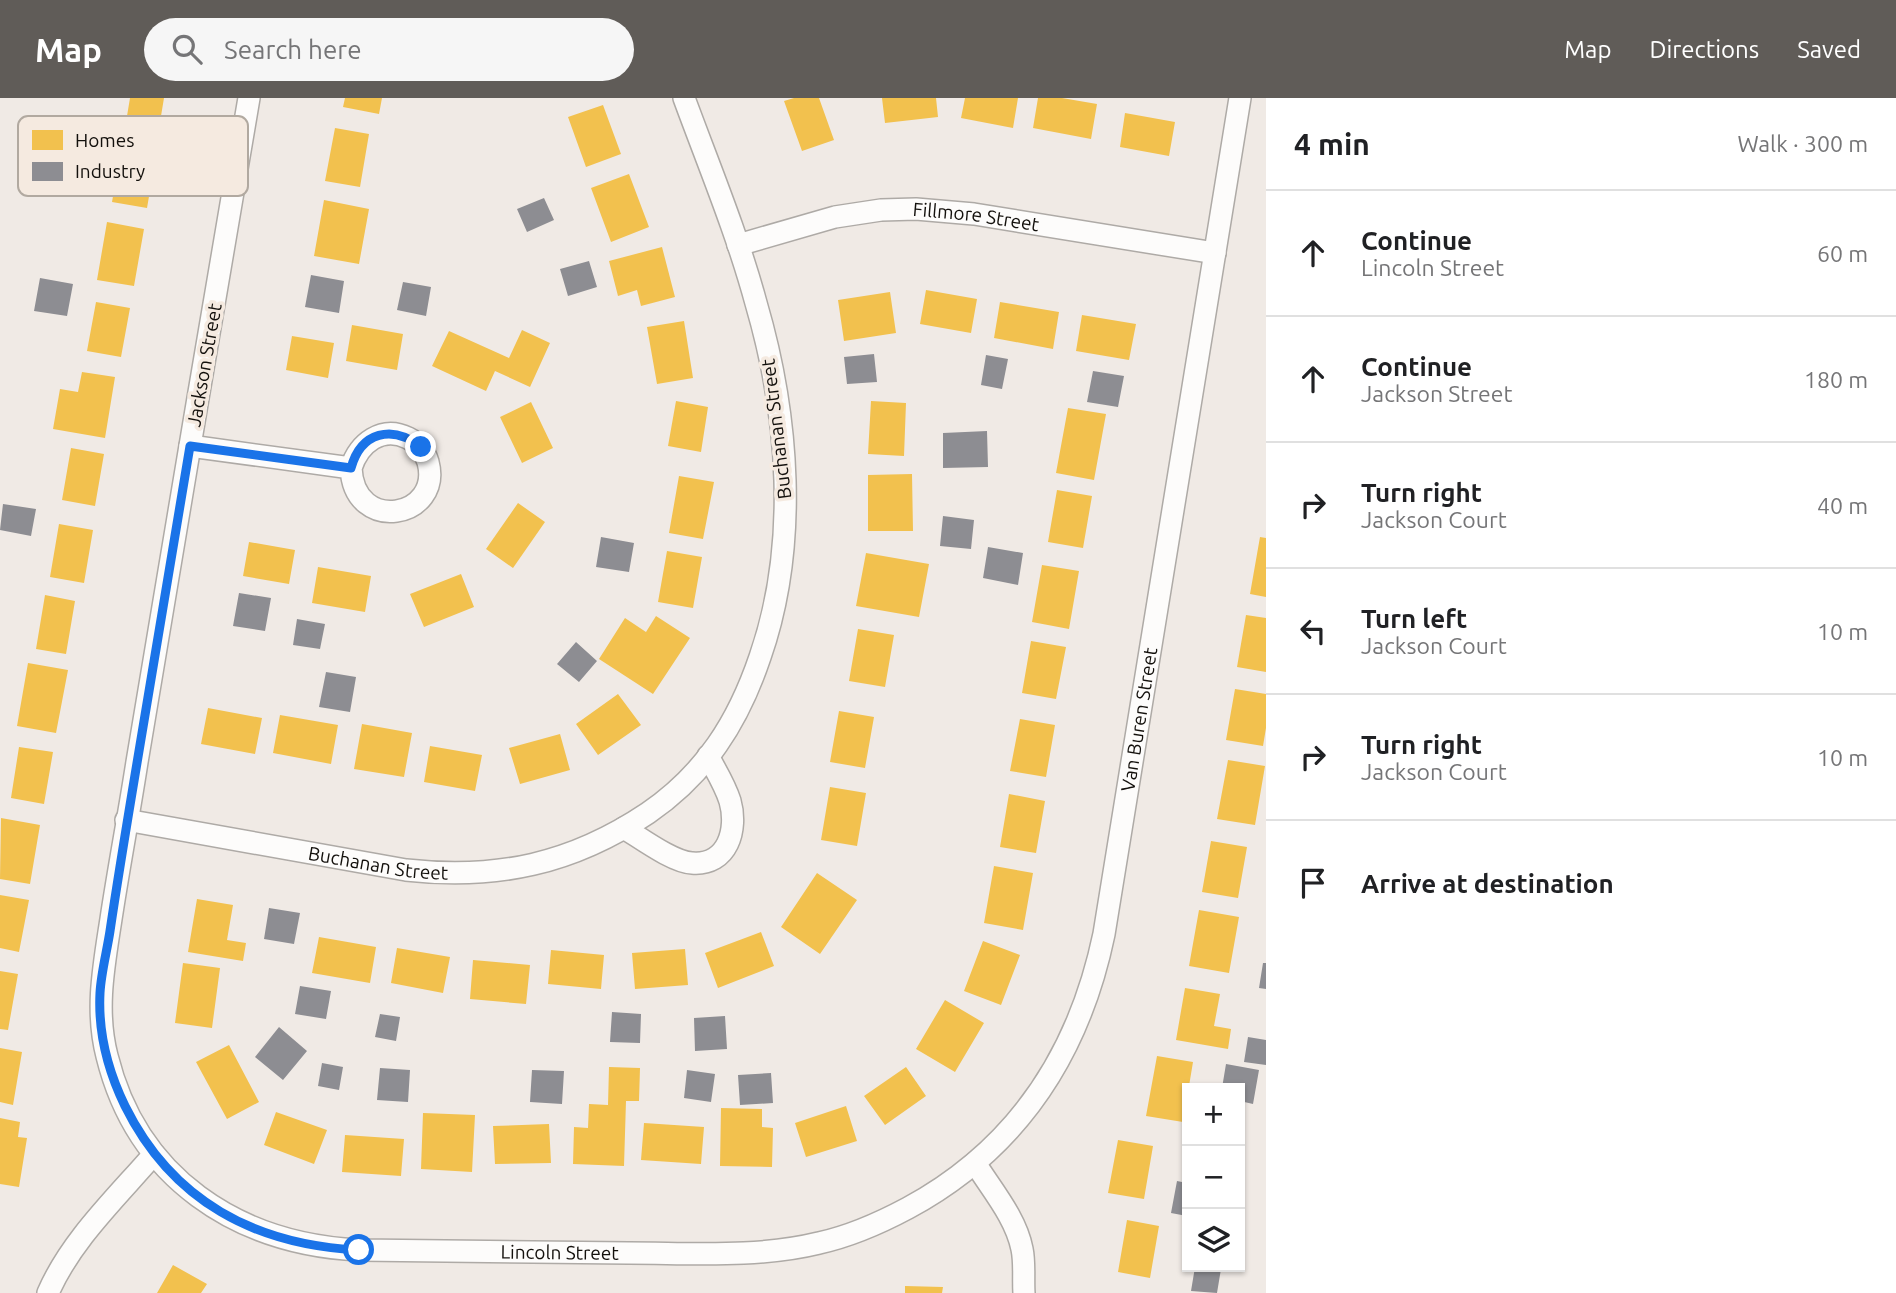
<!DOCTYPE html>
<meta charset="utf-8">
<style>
body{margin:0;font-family:Ubuntu,sans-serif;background:#f6f6f6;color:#202124}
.controls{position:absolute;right:21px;bottom:21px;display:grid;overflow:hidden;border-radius:0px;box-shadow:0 2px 5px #0004}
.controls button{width:63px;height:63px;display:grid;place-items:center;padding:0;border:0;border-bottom:2px solid #e0e0e0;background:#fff;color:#202124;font:35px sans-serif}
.stop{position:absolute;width:21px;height:21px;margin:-16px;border:5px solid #1a73e8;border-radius:50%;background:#fff}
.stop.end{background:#1a73e8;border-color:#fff;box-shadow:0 2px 7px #0008}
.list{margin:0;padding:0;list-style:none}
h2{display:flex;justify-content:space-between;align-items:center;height:91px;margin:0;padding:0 28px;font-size:30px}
h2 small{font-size:23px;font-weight:400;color:#757577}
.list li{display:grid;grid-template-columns:46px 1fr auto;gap:21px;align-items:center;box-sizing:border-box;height:126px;padding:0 28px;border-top:2px solid #e0e0e0}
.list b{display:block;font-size:26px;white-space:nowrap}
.list p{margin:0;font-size:23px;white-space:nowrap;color:#757577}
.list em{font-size:23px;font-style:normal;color:#757577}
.icon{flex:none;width:38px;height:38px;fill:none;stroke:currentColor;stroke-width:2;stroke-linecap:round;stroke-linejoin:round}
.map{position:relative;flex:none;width:1266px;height:1195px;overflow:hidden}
header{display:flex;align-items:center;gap:42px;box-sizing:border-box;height:98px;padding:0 35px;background:#605c58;color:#fff}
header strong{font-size:33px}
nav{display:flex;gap:38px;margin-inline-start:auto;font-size:24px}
.search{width:490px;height:63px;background:#f6f6f6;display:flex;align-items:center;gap:18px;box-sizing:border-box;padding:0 24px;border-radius:38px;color:#757577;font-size:26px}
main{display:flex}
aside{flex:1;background:#fff}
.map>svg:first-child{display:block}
.homes{fill:#f2c14e}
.industry{fill:#8d8d92}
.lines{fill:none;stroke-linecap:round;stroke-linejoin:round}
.minor-casing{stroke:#aeaaa6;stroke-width:24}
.minor{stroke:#fdfcfb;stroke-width:21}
.route{stroke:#1a73e8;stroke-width:9}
.labels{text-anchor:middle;stroke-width:7;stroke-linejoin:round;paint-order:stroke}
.street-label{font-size:19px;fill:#13100c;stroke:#f5eae0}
.key{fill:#f5eae0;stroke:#b1a9a0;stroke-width:2}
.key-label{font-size:19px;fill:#13100c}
</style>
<header>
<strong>Map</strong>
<div class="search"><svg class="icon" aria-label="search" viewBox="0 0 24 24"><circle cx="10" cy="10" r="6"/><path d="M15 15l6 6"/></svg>Search here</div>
<nav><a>Map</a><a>Directions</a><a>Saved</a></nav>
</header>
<main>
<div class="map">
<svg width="1266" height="1195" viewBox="0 0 1266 1195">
<rect width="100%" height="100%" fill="#f0eae5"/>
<path class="homes" d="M130 0H164L158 36 125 30Z
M345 0H382L379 16 343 9Z
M794 0H819L834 42 802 53 784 3Z
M882 0H936L938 19 885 25Z
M965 0H1018L1013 30 961 20Z
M1038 0H1062L1097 6 1091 41 1033 30Z
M603 7 621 56 586 69 568 19Z
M1125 15 1175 24 1169 58 1120 49Z
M335 30 369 36 360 89 325 83Z
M121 52 156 58 147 110 112 104Z
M629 76 649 129 611 144 591 90Z
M324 102 369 111 359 166 314 158Z
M107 124 144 131 134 188 97 182Z
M662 149 675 199 641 208 637 192 618 198 609 163Z
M926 192 977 201 971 235 920 226Z
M890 194 896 235 844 243 838 202Z
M96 204 130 210 121 259 87 253Z
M1000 204 1059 214 1053 251 994 240Z
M1082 217 1136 226 1129 262 1076 253Z
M684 223 693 280 657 286 647 229Z
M352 227 403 236 397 272 346 263Z
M522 232 550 245 530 289 495 273 486 293 432 268 449 233 509 260Z
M292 238 334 245 328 280 286 272Z
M82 274 115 279 105 340 53 331 60 291 78 294Z
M676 303 708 309 701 354 668 348Z
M871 303 906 305 904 358 868 356Z
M531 304 553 350 522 365 500 319Z
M1068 310 1106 316 1094 382 1056 375Z
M71 350 104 356 95 408 62 402Z
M912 376 913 433H868V377Z
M679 378 714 384 703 441 669 435Z
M1057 392 1092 398 1083 450 1048 444Z
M518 405 545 424 513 470 486 451Z
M59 426 93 432 84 485 50 479Z
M1260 439 1266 440V499L1250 496Z
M249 444 295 452 289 486 243 478Z
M667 453 702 459 693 510 658 504Z
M866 455 929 466 919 519 856 508Z
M1042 467 1079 473 1069 531 1032 524Z
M318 469 371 478 365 514 312 505Z
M461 476 474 509 424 529 410 496Z
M45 497 75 503 66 556 36 551Z
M1246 517 1266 520V574L1237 569Z
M656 518 690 540 653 596 599 561 625 520 646 534Z
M858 531 894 537 885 589 849 583Z
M1031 543 1066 549 1056 601 1022 595Z
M28 565 68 572 56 635 17 628Z
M1235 591 1266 596V630L1263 648 1226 642Z
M618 596 641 627 598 657 576 626Z
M208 610 262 620 255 656 201 646Z
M839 613 874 619 865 670 830 664Z
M280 617 338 627 331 666 273 655Z
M1020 621 1055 627 1046 679 1010 673Z
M362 626 412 635 404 679 354 671Z
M560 636 570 672 520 686 509 650Z
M430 648 482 657 475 693 424 684Z
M19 649 53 654 44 706 11 700Z
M1228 662 1265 668 1255 727 1217 721Z
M830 689 866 695 857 748 821 742Z
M1009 696 1045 703 1036 755 1000 749Z
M1 720 40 727 30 786 0 781Z
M1211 743 1247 749 1238 800 1202 794Z
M994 768 1033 775 1023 832 984 825Z
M817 775 857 802 820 856 781 829Z
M0 797 29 802 19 854 0 850Z
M197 801 233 807 227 842 246 845 243 863 188 854Z
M1199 812 1239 819 1229 875 1189 868Z
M761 834 774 868 718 890 705 855Z
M319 839 376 849 370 885 312 875Z
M983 843 1020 857 1001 907 964 893Z
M397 850 450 859 443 895 391 885Z
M685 851 688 887 635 891 632 855Z
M551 852 604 857 601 891 548 886Z
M473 862 530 867 526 906 470 901Z
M183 865 220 870 212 930 175 925Z
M0 873 18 876 8 932 0 931Z
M1185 890 1220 896 1214 928 1231 931 1228 951 1176 942Z
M945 902 984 925 955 974 916 951Z
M229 947 259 1004 227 1021 196 964Z
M0 950 22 954 13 1007 0 1004Z
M1157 958 1193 964 1183 1024 1146 1018Z
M609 969 640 970 639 1003H626L624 1068 573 1066 574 1029 588 1030 589 1006 608 1007Z
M906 969 926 998 885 1027 864 998Z
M846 1008 857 1043 806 1059 795 1025Z
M721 1010 762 1011V1029L773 1030 772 1069 720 1068Z
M276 1014 327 1032 314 1066 264 1047Z
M423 1015 475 1017 472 1074 421 1071Z
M0 1020 20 1024 18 1039 27 1040 19 1089 0 1086Z
M644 1025 704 1029 701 1066 641 1062Z
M549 1026 551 1065 495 1066 493 1028Z
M345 1037 404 1041 401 1078 342 1074Z
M1118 1042 1153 1048 1144 1101 1108 1095Z
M1127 1122 1159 1128 1150 1180 1118 1174Z
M173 1167 207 1186 201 1195H157Z
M905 1188 943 1189 942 1195H905Z"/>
<path class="industry" d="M544 100 554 122 527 134 517 111Z
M589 163 597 189 568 198 560 171Z
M311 177 344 183 339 215 305 209Z
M40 180 73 186 67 218 34 213Z
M403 184 431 189 426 218 397 212Z
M874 256 877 284 847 286 844 259Z
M986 257 1008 261 1002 291 981 287Z
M1093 273 1124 278 1118 309 1087 304Z
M987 333 988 369 943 370V335Z
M3 406 36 411 31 438 0 432Z
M943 418 974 422 971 451 940 448Z
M601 439 634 445 629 474 596 469Z
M988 449 1023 455 1018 487 983 480Z
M239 495 271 500 265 533 233 528Z
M297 521 325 526 320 551 293 547Z
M576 544 597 563 579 584 557 566Z
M326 574 356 579 350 614 319 609Z
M269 810 300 815 294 846 264 841Z
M1263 865H1266V891L1259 890Z
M300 888 331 893 326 921 295 916Z
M612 914 641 916 640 945 610 944Z
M380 916 400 919 396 943 375 939Z
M725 918 727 951 695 953 694 920Z
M279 929 307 953 283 982 255 959Z
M1248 939 1266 942V967L1244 964Z
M322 965 343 969 339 992 318 988Z
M1226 966 1259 972 1253 1006 1240 1003V990H1222Z
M380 970 410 972 408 1004 377 1002Z
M532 972 564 973 562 1006 530 1004Z
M687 972 715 976 711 1004 684 1000Z
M771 975 773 1005 740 1007 738 977Z
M1177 1083 1187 1085V1118L1171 1115Z
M1195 1169 1221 1171 1217 1195 1191 1193Z"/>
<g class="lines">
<defs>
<g id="minor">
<path id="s1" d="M249 0C211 221 174 443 137 664 129 716 119 768 111 821 104 867 95 912 107 958 137 1080 237 1146 359 1152 449 1153 539 1154 629 1155 692 1155 758 1160 819 1145 851 1138 880 1125 908 1110 1017 1051 1079 956 1104 836L1240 0"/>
<path id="s2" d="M738 147 835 119 881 112 916 111 974 116 1215 155"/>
<path d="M190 348 351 370C354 437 443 420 428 364 425 354 418 345 408 340 382 327 359 345 351 370"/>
<path id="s3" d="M126 722 406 772C497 782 572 766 648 715 705 676 738 624 760 559 799 447 789 318 756 205 737 135 709 68 684 0"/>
<path d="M624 730C642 741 673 764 692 765 728 768 738 731 730 703 725 687 716 673 708 658"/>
<path d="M975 1065C992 1092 1016 1120 1022 1151 1025 1165 1023 1181 1024 1195"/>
<path d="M48 1195C71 1142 117 1099 154 1056"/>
</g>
</defs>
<use href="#minor" class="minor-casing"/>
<use href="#minor" class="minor"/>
</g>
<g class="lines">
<path class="route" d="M359 1152C255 1147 172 1103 125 1008 108 973 98 934 100 895 101 875 107 853 110 833 118 779 127 725 136 671 154 563 172 456 190 348L351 370C361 334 392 326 421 349"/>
</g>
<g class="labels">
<g class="street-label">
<text dy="7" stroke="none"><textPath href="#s2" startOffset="243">Fillmore Street</textPath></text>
<text transform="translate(204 267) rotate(-80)" y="7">Jackson Street</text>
<text transform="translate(776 331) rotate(-97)" y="7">Buchanan Street</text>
<text dy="7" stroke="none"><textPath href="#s1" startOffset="2436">Van Buren Street</textPath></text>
<text dy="7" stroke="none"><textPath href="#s3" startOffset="256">Buchanan Street</textPath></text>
<text dy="7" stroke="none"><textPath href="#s1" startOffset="1514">Lincoln Street</textPath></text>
</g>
</g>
<rect x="18" y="18" width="230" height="80" rx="10" class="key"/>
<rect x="32" y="32" width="31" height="20" fill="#f2c14e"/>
<rect x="32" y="64" width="31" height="19" fill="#8d8d92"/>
<g class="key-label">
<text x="75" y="49">Homes</text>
<text x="75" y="80">Industry</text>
</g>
</svg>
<div class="controls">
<button>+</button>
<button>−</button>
<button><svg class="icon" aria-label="layers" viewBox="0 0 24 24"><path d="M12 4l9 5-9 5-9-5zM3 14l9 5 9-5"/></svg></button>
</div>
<div class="stop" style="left:359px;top:1152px"></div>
<div class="stop end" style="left:421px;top:349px"></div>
</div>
<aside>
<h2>4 min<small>Walk · 300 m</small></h2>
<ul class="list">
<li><svg class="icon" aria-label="ahead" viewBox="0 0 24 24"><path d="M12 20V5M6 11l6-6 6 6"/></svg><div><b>Continue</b><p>Lincoln Street</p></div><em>60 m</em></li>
<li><svg class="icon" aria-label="ahead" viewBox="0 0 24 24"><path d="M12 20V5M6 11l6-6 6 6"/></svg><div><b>Continue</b><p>Jackson Street</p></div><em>180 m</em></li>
<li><svg class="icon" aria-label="right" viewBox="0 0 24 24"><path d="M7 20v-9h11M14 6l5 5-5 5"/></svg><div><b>Turn right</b><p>Jackson Court</p></div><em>40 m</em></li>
<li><svg class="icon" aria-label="left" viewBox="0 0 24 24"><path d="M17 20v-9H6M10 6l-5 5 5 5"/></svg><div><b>Turn left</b><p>Jackson Court</p></div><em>10 m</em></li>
<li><svg class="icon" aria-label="right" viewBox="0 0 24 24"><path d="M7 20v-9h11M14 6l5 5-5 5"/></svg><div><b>Turn right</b><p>Jackson Court</p></div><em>10 m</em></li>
<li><svg class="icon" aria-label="arrive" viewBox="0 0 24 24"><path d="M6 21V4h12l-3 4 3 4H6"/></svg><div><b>Arrive at destination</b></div></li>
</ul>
</aside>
</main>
